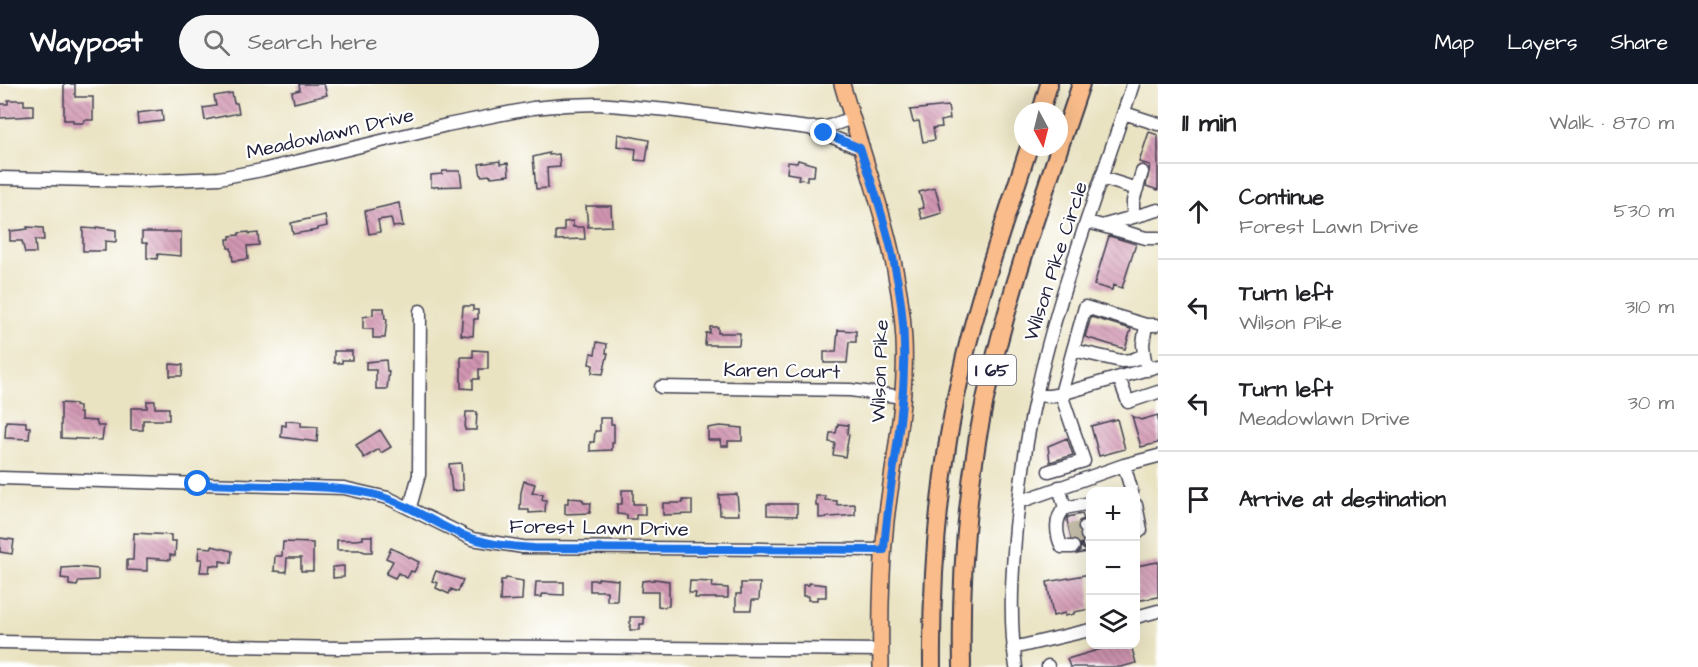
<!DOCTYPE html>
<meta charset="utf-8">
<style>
body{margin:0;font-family:"Architects Daughter",sans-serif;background:#f6f6f6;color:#202124}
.controls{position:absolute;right:18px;bottom:18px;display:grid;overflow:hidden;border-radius:12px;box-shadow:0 6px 24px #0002}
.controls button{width:54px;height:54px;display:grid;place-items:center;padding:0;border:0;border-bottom:2px solid #e0e0e0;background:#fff;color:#202124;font:30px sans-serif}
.compass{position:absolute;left:1014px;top:18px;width:54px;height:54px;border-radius:50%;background:#fff;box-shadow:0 6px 24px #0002;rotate:173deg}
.stop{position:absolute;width:18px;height:18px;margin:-14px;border:4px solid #1a73e8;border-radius:50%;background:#fff}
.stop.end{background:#1a73e8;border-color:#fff;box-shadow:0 2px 6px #0008}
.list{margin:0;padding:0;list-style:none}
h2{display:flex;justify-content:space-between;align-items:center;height:78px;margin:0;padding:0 24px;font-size:26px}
h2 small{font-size:20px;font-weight:400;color:#757577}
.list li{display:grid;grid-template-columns:39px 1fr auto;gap:18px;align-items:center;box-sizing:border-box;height:96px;padding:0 24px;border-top:2px solid #e0e0e0}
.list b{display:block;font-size:22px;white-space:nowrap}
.list p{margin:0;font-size:20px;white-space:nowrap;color:#757577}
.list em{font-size:20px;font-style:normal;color:#757577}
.icon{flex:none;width:33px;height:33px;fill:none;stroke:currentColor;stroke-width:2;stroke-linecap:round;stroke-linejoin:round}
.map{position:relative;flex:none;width:1158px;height:583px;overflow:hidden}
header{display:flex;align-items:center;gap:36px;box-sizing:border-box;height:84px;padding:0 30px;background:#111827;color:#fff}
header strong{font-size:28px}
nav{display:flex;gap:33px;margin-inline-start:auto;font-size:21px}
.search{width:420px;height:54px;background:#f6f6f6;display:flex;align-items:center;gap:15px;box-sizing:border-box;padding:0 21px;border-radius:33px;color:#757577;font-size:22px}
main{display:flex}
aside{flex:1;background:#fff}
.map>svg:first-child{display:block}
.building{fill:url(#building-back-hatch)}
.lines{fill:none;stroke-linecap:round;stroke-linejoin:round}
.minor-tunnel{stroke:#c2bca7;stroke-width:12;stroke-dasharray:12 6;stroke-linecap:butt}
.minor-casing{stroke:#403f4f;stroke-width:15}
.major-casing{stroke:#403f4f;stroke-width:18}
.highway-casing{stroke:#403f4f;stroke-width:20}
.minor{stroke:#fff;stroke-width:12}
.major{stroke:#f9bc8a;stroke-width:15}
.highway{stroke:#f9bc8a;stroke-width:16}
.route{stroke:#1a73e8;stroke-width:8}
.labels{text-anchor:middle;stroke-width:4.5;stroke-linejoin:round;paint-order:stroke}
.shield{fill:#fff;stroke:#646476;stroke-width:1.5}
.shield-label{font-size:18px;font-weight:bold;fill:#22223b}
.street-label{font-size:20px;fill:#22223b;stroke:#fff}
</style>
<header>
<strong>Waypost</strong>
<div class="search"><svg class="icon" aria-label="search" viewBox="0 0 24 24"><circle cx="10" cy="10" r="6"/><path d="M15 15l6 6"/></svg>Search here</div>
<nav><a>Map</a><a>Layers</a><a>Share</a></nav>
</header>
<main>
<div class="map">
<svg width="1158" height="583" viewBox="0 0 1158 583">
<defs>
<pattern id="building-back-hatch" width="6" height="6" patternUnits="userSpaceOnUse" patternTransform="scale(1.5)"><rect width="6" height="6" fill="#d296b2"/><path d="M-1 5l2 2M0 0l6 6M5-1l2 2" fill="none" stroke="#aa7a92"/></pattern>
</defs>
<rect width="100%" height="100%" fill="#fff"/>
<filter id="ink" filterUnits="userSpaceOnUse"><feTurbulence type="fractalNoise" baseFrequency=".0167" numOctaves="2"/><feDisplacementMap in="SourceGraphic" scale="12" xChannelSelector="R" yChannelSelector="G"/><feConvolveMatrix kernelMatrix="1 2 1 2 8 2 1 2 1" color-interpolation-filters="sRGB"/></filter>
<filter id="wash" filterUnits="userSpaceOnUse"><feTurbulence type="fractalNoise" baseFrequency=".008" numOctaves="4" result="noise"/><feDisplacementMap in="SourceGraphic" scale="24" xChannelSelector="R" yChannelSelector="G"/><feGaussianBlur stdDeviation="1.35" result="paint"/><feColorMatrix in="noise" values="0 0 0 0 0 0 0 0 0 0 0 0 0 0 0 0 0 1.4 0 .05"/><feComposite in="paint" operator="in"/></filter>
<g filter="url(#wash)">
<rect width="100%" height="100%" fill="#eae3c2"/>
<g id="blocks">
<path class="building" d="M64 0H75V13H93V36H84V39H73V36H64Z
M299 0H324L327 11 294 19 292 8 300 6Z
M232 9 234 19H237L239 29 205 36 203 24 216 22 214 12Z
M8 16H24V21H33V32L0 34V20H8Z
M948 22 950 35 941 37 942 43 933 44 935 56 923 58 919 37 913 38 910 26Z
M162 26 163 37 138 40 137 29Z
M1149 48 1158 51V106L1146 102 1150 81 1139 78Z
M618 50 649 56 646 77 635 76 636 65 617 62Z
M549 69V71L559 70 560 83 547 84 548 104 536 105 533 73Z
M798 76 815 81 814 92H807V96L798 95 799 91 787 89 788 78 797 79Z
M500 77V80L508 79 509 91 491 93V91L481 92 479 80Z
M443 87H460L462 102 431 103V91L442 90Z
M935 104 942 129 922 135 919 125 924 124 919 108Z
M399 119 403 142 393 143 391 134 378 136 380 148 369 150 365 127Z
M586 122H611L612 142 588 143Z
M325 131 327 142 318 144V146L293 150 291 139Z
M573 137V143H584L585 155 556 156V147H564V138Z
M27 143 43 144 44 156H35L36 169H25L22 157H10V147L20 146 28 145Z
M96 143 116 146V158L105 157V167H83V144L96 145Z
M142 148H181V172L158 170 157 175 147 174V159H142Z
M249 148V150L258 149 259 161 247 162 248 175 233 177 231 164H228L227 155H230V152L239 151V149Z
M1109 152 1136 160 1122 204 1113 201 1112 206 1094 201Z
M463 222H473V226H478V235H474L473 252 461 251Z
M373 224H384L385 235H387L385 254H373V245H363V233L373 231Z
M1091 233 1131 245 1125 265 1085 253Z
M710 243H718V249H740L739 261H705L706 249H710Z
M838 246 856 247V258H849L847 279H824V268H836Z
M597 258 607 260 606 269H608L603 290 592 289 593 281 589 280 591 269 595 270Z
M473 266 488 267V285H479V295H473V305L461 304V273H473Z
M334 267H352V276H342V279H334Z
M386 276 387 287H389L387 305H376V286H366V278Z
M170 280 183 281 182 292H170Z
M147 317H155V324H169V336H143V346H131V324H147Z
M61 319 75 320V322L79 323V329H81V336L96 337 98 342H104L102 356 61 354Z
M466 328H477L476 346H465Z
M1158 331V359L1141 363 1132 332 1141 336Z
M600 334H611V340H614V359H612V366L590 367V358H594L595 347H600Z
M1117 335 1125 365 1099 372 1091 342Z
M6 337 26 338V343H30L29 355 5 354Z
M286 337 301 338V342L318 343 317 358 281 353 282 341 286 342Z
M838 340 848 341 847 350 849 351 845 373 833 371 835 359 829 358 830 349H836Z
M720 342 742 344V357H728V362H721L720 356H708V344Z
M380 346 391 363 381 369 379 365 364 374 356 361Z
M1067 354 1073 371 1050 378 1048 362Z
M461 379 463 406 452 407 449 380Z
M524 397 535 400 532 409 543 410 542 416H546L545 428 529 429V426H520L521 408Z
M622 406H633V420H645V431H636V435H627V431L617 430V420H622Z
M737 410 739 431H720L719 411Z
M816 412H825V416L837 417V421L855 420V431L819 434V422H816Z
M568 414 582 415 584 419H591L590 429 565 430V419H568Z
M683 416H692V430L663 431V419H683Z
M767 420H797V432L767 431Z
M1082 430 1084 435 1079 437 1077 444 1082 457 1081 463 1087 468 1077 470 1080 467V459L1077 456 1071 455 1067 436 1068 433Z
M134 449 171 451V457H176L175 472 170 471V476L147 474V487L127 486V476H133Z
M363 452H372V468H365L360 466H337V456H356L363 455Z
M0 454 14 456 12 470 0 468Z
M283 458 313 459V487H301V474H287L286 488 274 487 275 472H282Z
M212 462 232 467 231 479 220 477V482L210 481 209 488H200L202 475H198L199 463 212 464Z
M391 464 419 478 414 488 411 487 407 494 398 489 395 494 386 490 393 477 386 474Z
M1158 478V513L1136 517V482Z
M344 482V493L333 494V483Z
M77 483 98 485V496L79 497 77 502 69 501V495L61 494 62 484Z
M436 487 463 496 458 508 451 505 449 510 436 504 438 499 432 497Z
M1090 490V525L1074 528V530L1065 532V529L1053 532 1047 498Z
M506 494 523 497 522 516 500 517 501 496H505Z
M598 494 618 496 617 517H607V507H590V496H598Z
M654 495 669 497V522L665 523 658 522V508H641L642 497 654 496Z
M690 497 713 498 712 503 728 504V514H695L696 509H689Z
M536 498H564V511L542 510V513H535Z
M741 499H760L759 516H752L751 526H736V510H741Z
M809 499 826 501V513H817V516H808V512H803V501H809Z
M630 533H644V540H640V546H630Z
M1115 561H1131L1136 579 1121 583H1070L1067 575Z"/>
</g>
</g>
<g filter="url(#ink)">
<use href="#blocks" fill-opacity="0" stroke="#403f4f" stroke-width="1.5"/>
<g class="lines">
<path class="minor-tunnel" d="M1069 446 1085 443
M1071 455 1087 451"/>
<defs>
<path id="minor" d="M1124 29 1158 40
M852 34 827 43 809 44 860 64
M0 94 145 97 219 94 262 86 447 41 533 24 566 21 598 20 668 26 809 44
M1102 94 1137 105
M1133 133V117L1142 88
M1088 138 1146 154H1158
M1105 141 1158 126
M1073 266 1085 223 1146 241
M1144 271 1143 260 1146 241H1156
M1119 294 1128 318 1158 308
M661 303 850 306 903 313
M1036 311 1050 312 1061 310 1158 282
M1124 381 1132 408
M1049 387 1084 377 1061 310 1073 266 1121 277 1132 276 1144 271 1147 286
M0 394 344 404 388 414 472 455 523 463 884 466
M1059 403 1065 424 1090 419
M1019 418 1124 381 1158 372
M1136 421 1141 446 1136 450
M410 423 419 391 420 227
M1065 424C1054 434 1056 451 1062 463H1073
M1085 443 1090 442
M1087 451H1090
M1089 460 1090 459
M1136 533 1158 527
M0 558 343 564 451 562 881 566
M1013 564 1090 546
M1048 582V583
M1016 583C1009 535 1012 490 1016 443 1021 399 1026 355 1036 312 1058 208 1100 102 1133 0"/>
<path id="major" d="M842 0C866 84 900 168 904 256 907 317 893 377 886 437 881 485 880 535 881 583"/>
<path id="highway" d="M1041 27 1049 0
M932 583C931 480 940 377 964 276 981 204 1006 134 1029 63
M962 583C960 482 968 380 993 281 1016 186 1050 93 1081 0"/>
</defs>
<use href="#minor" class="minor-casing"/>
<use href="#major" class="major-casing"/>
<use href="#highway" class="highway-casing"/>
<use href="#minor" class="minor"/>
<use href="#major" class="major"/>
<use href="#highway" class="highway"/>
</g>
</g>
<g class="lines" filter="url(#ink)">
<path class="route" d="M198 400C226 401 253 402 281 402 314 403 348 403 380 412 408 420 432 438 458 449 482 460 508 462 534 464L884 466C888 405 903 344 904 283 907 208 885 134 860 64L824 49"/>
</g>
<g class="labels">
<rect class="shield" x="968" y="271" width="48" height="30" rx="4.5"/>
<g class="shield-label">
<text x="992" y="292">I 65</text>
</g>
<g class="street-label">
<text transform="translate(330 49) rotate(-13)" y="7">Meadowlawn Drive</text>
<text transform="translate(1055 177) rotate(-72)" y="7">Wilson Pike Circle</text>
<text transform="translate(782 286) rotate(1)" y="7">Karen Court</text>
<text transform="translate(879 287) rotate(-88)" y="7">Wilson Pike</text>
<text transform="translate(599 443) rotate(1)" y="7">Forest Lawn Drive</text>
</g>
</g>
</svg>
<div class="controls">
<button>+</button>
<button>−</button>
<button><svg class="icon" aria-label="layers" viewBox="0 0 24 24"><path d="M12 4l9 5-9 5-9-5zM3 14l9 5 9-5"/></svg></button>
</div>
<svg class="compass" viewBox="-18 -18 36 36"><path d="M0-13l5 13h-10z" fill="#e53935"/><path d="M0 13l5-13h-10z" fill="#757577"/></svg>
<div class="stop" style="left:198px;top:400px"></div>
<div class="stop end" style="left:824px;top:49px"></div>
</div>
<aside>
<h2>11 min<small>Walk · 870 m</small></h2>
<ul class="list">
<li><svg class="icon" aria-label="ahead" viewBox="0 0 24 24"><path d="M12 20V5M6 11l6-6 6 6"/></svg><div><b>Continue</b><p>Forest Lawn Drive</p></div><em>530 m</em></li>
<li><svg class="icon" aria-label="left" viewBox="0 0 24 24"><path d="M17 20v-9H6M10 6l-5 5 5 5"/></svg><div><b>Turn left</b><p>Wilson Pike</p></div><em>310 m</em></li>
<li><svg class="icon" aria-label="left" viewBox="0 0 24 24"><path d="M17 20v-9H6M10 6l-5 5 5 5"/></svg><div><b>Turn left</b><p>Meadowlawn Drive</p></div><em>30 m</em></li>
<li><svg class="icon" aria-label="arrive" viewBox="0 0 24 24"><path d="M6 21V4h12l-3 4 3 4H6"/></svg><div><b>Arrive at destination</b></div></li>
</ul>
</aside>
</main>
